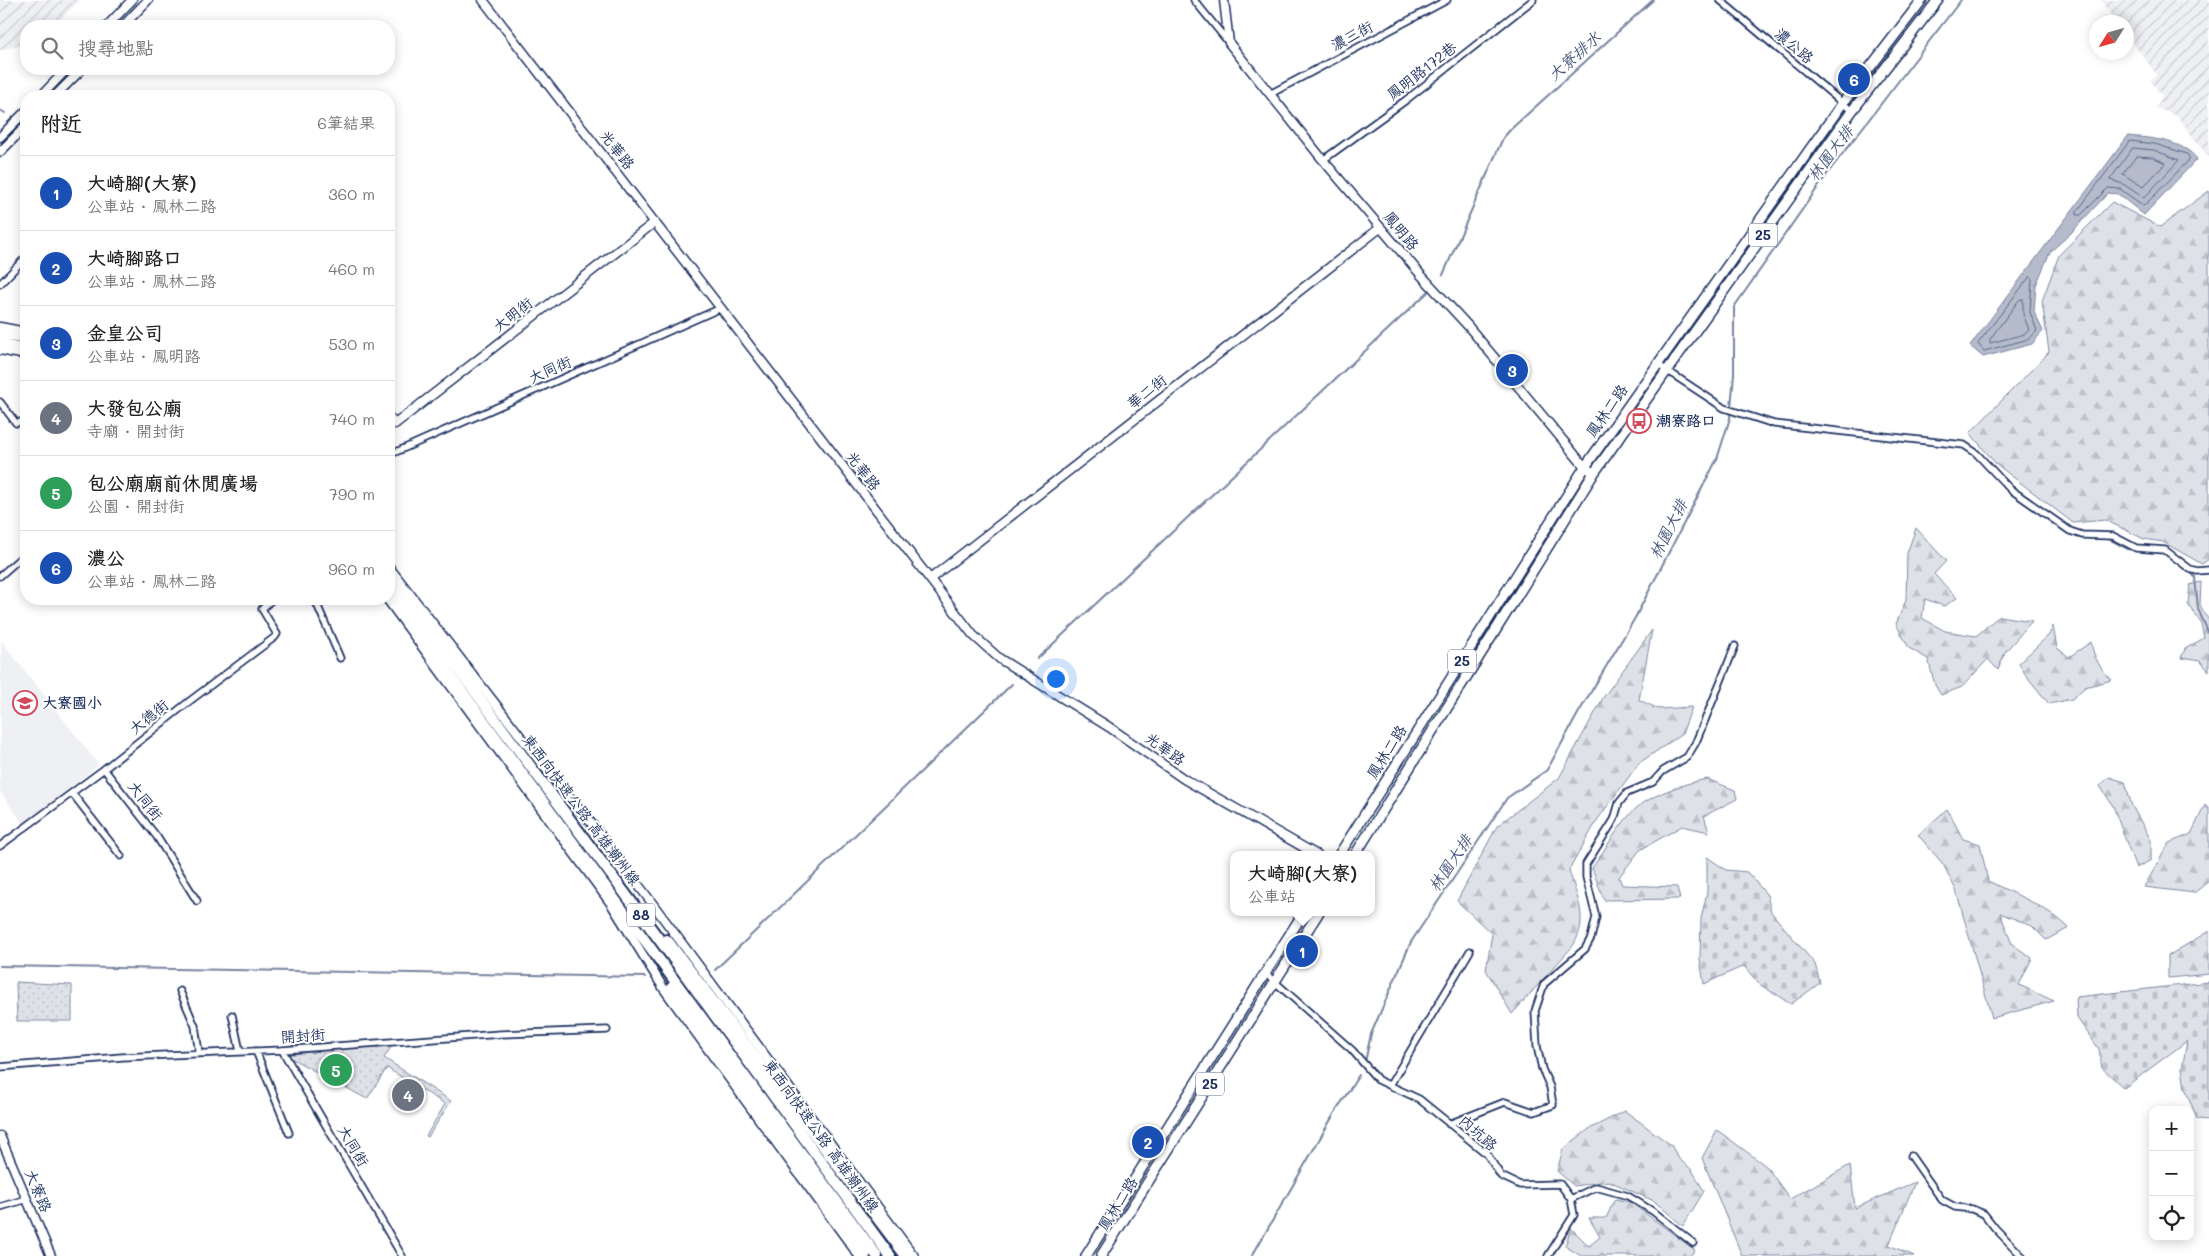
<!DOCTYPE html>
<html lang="zh-TW">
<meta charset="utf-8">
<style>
body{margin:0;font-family:Mali,"LXGW WenKai TC",sans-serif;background:#f2f2f2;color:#222}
.controls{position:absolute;right:15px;bottom:15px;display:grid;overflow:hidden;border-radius:10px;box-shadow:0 2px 12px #0003}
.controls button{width:45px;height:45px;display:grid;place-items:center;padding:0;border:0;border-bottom:1px solid #e0e0e0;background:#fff;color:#222;font:25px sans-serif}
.compass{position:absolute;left:2089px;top:15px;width:45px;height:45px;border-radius:50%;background:#fff;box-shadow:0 2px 12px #0003;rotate:233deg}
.you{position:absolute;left:1055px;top:678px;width:18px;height:18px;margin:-12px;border:4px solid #fff;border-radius:50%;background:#1a73e8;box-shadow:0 0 0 8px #1a73e833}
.badge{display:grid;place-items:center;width:32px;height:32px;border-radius:50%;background:#db2777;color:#fff;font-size:16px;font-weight:700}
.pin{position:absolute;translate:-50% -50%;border:2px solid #fff;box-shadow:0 1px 5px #0006}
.popup{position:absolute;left:1230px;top:851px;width:145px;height:65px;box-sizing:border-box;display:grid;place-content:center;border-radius:10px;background:#fff;filter:drop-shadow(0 1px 4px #0005);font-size:16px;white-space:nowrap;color:#767676}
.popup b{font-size:19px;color:#222}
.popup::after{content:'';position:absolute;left:50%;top:100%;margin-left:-10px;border:10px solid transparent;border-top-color:#fff}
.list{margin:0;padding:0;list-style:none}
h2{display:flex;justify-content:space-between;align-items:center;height:65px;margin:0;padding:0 20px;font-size:21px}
h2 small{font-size:16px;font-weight:400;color:#767676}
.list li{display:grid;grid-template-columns:32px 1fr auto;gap:15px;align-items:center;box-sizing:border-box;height:75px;padding:0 20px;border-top:1px solid #e0e0e0}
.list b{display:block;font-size:19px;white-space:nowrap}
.list p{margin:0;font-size:16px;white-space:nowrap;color:#767676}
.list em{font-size:16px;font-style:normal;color:#767676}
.icon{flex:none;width:28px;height:28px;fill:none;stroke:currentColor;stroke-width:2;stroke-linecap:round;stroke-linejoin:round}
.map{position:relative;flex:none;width:2209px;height:1256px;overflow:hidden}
.search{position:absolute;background:#fff;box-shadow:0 2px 12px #0003;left:20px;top:20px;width:375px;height:55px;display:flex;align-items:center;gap:12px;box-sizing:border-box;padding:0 18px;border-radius:20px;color:#767676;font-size:19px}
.panel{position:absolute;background:#fff;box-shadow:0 2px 12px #0003;left:20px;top:90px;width:375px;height:515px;border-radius:20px}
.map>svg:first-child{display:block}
.built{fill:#eff0f4}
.industrial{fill:url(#industrial-furrows)}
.forest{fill:url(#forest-firs);stroke:#7c88a2}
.cemetery{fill:url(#cemetery-stones);stroke:#7c88a2}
.park{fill:url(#park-dots);stroke:#7c88a2}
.water{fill:#b5bbca;stroke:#77839f}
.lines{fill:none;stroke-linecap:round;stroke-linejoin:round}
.shore{stroke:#596789;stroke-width:1}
.stream{stroke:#77839f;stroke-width:2}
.street-casing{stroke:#1b2f5e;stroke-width:9}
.secondary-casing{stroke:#1b2f5e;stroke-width:11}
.primary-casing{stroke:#1b2f5e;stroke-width:12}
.highway-casing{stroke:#1b2f5e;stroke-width:14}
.street{stroke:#fff;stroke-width:5.5}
.secondary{stroke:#fff;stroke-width:8}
.primary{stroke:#fff;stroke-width:9}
.highway{stroke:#fff;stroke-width:10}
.labels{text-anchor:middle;stroke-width:4;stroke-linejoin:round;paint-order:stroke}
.shield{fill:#fff;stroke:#5f6d8e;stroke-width:1}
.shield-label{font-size:14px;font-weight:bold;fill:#1b2f5e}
.street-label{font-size:15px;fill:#1b2f5e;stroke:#fff}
.poi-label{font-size:15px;font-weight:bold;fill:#1b2f5e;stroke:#fff;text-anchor:start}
.water-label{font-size:16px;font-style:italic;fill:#49597e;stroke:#fff}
</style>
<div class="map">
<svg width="2209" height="1256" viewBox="0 0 2209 1256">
<defs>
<pattern id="industrial-furrows" width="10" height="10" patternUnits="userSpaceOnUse" patternTransform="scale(1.25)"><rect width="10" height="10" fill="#eff0f4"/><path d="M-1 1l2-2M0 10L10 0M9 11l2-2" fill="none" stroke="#ccced4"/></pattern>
<pattern id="forest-firs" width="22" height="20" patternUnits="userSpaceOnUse" patternTransform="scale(1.25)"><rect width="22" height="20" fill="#dee1e7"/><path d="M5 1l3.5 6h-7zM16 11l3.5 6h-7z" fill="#bec1c9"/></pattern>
<pattern id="cemetery-stones" width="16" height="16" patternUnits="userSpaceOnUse" patternTransform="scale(1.25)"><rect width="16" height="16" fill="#dee1e7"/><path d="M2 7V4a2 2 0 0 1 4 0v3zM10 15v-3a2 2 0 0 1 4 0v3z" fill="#bec1c9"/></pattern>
<pattern id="park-dots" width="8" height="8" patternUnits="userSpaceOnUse" patternTransform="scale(1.25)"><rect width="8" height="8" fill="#dee1e7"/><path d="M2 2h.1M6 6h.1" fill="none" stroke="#bec1c9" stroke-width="1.8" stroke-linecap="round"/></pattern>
</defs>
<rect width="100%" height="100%" fill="#fff"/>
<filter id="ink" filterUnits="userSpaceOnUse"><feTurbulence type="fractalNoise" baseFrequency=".02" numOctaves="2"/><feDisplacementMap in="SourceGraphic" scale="10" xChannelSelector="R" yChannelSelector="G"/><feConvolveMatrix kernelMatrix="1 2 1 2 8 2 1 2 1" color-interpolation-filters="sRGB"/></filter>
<g filter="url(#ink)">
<path class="built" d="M1 640 99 765 23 824 0 791Z"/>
<path class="industrial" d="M0 0H80L54 26H26V44L0 50Z
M2100 0H2209V158L2177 116 2156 108 2162 96 2150 80 2157 75 2127 35 2126 22H2117Z"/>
<path class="forest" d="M2209 191V559L2202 564 2163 542 2144 539 2105 520 2073 523 1996 464 1970 433 2049 352 2042 301 2059 255 2112 202 2160 227Z
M1916 528 1946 561 1934 574 1957 598 1944 606 1925 599 1922 618 1945 631 1976 636 1999 616 2032 621 2005 652 1998 670 1988 659 1962 687 1941 695 1935 685 1928 659 1909 648 1896 624 1906 600 1907 553Z
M2201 582 2200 605 2209 621V671L2200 661 2181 658 2185 649 2204 638 2201 623 2188 604 2190 585Z
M2053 626 2057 648 2069 657 2091 642C2094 658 2100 669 2112 680L2085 687 2072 699 2049 704 2025 674 2019 663 2049 635Z
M1652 630 1639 700 1659 709 1692 707 1682 734 1639 763 1598 819 1569 870C1577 899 1590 920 1572 947L1512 1014 1486 970 1492 934 1457 901 1497 826 1559 778 1603 698Z
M2109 777 2125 782 2132 806 2151 840V860L2136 868 2113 806 2100 786Z
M1707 779 1735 790 1737 799 1704 816 1709 832 1682 826 1640 850 1619 877 1622 885 1677 887 1680 899 1604 900 1592 868C1605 850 1622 819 1639 806 1656 793 1686 783 1707 779Z
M2205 805 2209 808V881L2194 893 2144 887 2169 843 2191 834Z
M1947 809 1963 839 1980 844 1988 881C2016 895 2047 906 2069 928L2046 940 2032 926 2000 913 2012 944 2032 958 2019 985 2054 1001 1992 1018 1956 890 1943 864 1918 835Z
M2209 931V974L2168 978V956Z
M1625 1111 1671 1145 1679 1159 1692 1170 1704 1191 1683 1226 1654 1201 1609 1181 1574 1186 1557 1171 1563 1149 1589 1129Z
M1717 1130 1766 1166 1790 1199 1850 1165 1855 1208 1915 1182 1889 1245 1914 1256H1742L1702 1158Z
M1615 1199 1630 1202 1695 1250 1690 1256H1581L1565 1246 1571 1228 1589 1246 1600 1237 1589 1218H1606Z"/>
<path class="cemetery" d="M1707 857 1726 870 1747 872 1767 895 1771 912 1815 964 1820 983 1791 1004 1759 984 1744 966 1704 984 1700 959 1701 919 1707 892Z
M2209 982V1120L2197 1119 2185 1088 2182 1069 2187 1041 2124 1088 2102 1068 2099 1049 2077 1018 2076 997Z"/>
<path class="park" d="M16 982 72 985V1021H17Z
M394 1042 384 1058 451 1101 428 1137 426 1136 445 1104 387 1068 367 1099 285 1055Z"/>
<path class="water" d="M2128 136C2150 138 2183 140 2197 159L2144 215 2118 194 2108 193 2071 233 2050 252 2036 285 2034 312 2043 331 2032 344 1983 357 1970 346Z"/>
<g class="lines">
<path class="shore" d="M2130 141 2155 144 2187 154 2190 159 2144 206 2120 189 2108 188 2081 215H2077V212Z
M2133 148 2154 150 2179 160 2144 198 2123 184 2110 180Z
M2137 156 2152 157 2166 163 2143 187 2123 174Z
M2030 277 2032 279 2030 312 2037 331 2029 339 1984 351 1978 344Z
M2023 299V314L2029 330 2025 334 1990 343V339L2019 300Z"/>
<path class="stream" d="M0 110 5 113
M1443 275 1503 138 1511 129 1653 0
M2109 539 2128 549 2148 551
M2189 571 2195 577 2198 609 2209 634
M1037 659 1428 292
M0 966 645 977
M715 970 1012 684
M1365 1062 1371 1034 1411 942 1507 798 1547 770 1579 712 1635 618 1717 459 1730 418 1734 375V307L1830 170 1961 0
M1252 1256 1334 1114 1359 1075"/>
<defs>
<path id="street" d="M1194 0 1229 43
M1720 0 1852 111
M1270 94 1447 0
M1323 160 1406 100 1533 0
M0 284 26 257
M1657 364 1724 408 1774 424 1964 445 1976 453 2010 489 2070 531 2082 535 2113 536 2136 548 2165 550 2190 569 2197 571 2209 570
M0 402 16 423 26 421
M389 455 721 308
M0 576 26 553
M313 599 316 602 324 599
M316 602 340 658
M104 769 157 837 197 901
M72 793 121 856
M0 846 104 769 191 700 275 637 277 634 275 631 262 609 272 599
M1266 974 1352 1050 1378 1080 1419 1099 1487 1154 1501 1176 1520 1185 1560 1184 1571 1199 1574 1215 1548 1256
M180 991 195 1026 199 1053
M232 1015 240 1051
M282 1050 402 1256
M256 1051 289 1133
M0 1067 122 1057 282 1050 501 1034 607 1030
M1390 1085 1470 951
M1449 1124 1505 1102 1534 1112 1553 1105 1550 1087 1542 1069 1537 1046 1535 1011 1544 984 1585 949 1591 938 1596 917 1586 877V864L1614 820 1619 803 1627 793 1653 782 1663 771 1687 757 1696 742 1735 646
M1911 1156 1942 1200 1955 1207 1972 1209 1984 1214 1995 1228 2022 1256
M1571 1199 1596 1187 1628 1196 1654 1212 1693 1243
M0 1207 27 1199"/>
<path id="secondary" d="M483 0 973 635 1000 659 1109 727 1184 779 1317 855
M1224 0 1229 43 1323 160 1421 275 1468 326 1585 467 1594 473
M107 26 132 0
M123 26 148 0
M41 96 67 69
M55 96 82 69
M0 137 26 111
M0 152 26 126
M0 327 26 332
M0 350 26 355
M389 417 395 424 655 222
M389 567 542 764 592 824 652 903 914 1256
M930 579 1380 228
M387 599 612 905 664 989 859 1256
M0 1136 51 1256"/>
<path id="primary" d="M1339 855 1585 467 1842 104 1922 0
M1355 855 1594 473 1852 111 1938 0
M1086 1256 1304 912
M1101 1256 1319 912"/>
<path id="highway" d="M0 334 26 339
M0 344 26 350
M389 576 667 950 890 1256
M389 592 877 1256
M667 940 906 1256
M672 987 865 1256"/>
</defs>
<use href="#street" class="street-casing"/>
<use href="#secondary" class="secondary-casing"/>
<use href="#primary" class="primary-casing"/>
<use href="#highway" class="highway-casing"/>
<use href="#street" class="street"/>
<use href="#secondary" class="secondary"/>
<use href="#primary" class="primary"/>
<use href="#highway" class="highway"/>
</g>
</g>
<defs>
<symbol id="bus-ring" viewBox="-11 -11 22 22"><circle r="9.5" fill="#fff" stroke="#d1495b" stroke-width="1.5"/><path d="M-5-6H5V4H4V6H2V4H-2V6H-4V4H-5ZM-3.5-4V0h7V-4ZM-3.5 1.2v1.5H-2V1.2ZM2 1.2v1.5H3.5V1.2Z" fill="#d1495b"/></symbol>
<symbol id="school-ring" viewBox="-11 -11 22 22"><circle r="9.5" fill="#fff" stroke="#d1495b" stroke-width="1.5"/><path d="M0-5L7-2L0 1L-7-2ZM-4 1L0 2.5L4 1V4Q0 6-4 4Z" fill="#d1495b"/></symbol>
</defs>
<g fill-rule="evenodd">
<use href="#bus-ring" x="1625" y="407" width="28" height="28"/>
<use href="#school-ring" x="11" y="689" width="28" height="28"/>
</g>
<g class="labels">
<g class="shield">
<rect x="1749" y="223.5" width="28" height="23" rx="4"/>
<rect x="1448" y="649.5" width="28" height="23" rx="4"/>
<rect x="627" y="903.5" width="28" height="23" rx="4"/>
<rect x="1196" y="1072.5" width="28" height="23" rx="4"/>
</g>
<g class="shield-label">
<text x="1763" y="240">25</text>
<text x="1462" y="666">25</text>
<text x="641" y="920">88</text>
<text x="1210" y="1089">25</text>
</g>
<g class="street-label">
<text transform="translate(1352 36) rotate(-28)" y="5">濃三街</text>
<text transform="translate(1794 46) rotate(40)" y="5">濃公路</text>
<text transform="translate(1422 71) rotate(-38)" y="5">鳳明路172巷</text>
<text transform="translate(617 150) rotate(52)" y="5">光華路</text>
<text transform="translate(1401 231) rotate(50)" y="5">鳳明路</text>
<text transform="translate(513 315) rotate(-38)" y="5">大明街</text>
<text transform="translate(550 370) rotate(-24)" y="5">大同街</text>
<text transform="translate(1147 392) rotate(-38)" y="5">華二街</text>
<text transform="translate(1607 411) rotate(-55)" y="5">鳳林二路</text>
<text transform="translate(863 471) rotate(52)" y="5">光華路</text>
<text transform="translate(149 717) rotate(-39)" y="5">大德街</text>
<text transform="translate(1165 749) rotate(35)" y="5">光華路</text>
<text transform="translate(1387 752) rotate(-58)" y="5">鳳林二路</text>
<text transform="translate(145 801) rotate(52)" y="5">大同街</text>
<text transform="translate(581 810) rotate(53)" y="5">東西向快速公路 高雄潮州線</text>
<text transform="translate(303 1036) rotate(-4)" y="5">開封街</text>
<text transform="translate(1478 1133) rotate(42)" y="5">內坑路</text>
<text transform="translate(821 1136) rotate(54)" y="5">東西向快速公路 高雄潮州線</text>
<text transform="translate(353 1146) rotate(59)" y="5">大同街</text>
<text transform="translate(38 1191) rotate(67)" y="5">大寮路</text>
<text transform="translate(1118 1204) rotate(-58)" y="5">鳳林二路</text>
</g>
<g class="poi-label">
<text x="1656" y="426">潮寮路口</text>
<text x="42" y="708">大寮國小</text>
</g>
<g class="water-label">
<text transform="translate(1574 56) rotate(-42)" y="6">大寮排水</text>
<text transform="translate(1830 153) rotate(-53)" y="6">林園大排</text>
<text transform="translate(1668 529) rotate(-63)" y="6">林園大排</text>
<text transform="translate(1450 863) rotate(-56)" y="6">林園大排</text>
</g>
</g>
</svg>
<div class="controls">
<button>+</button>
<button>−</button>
<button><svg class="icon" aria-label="locate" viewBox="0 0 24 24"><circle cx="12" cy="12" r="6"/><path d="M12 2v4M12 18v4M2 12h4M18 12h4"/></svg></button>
</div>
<svg class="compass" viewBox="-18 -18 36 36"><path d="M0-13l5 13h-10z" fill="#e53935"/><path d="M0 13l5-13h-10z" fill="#767676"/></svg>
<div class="you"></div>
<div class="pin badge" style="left:1302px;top:951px;background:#1a4fb4">1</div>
<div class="popup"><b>大崎腳(大寮)</b>公車站</div>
<div class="pin badge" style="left:1148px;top:1142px;background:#1a4fb4">2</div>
<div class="pin badge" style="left:1512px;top:370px;background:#1a4fb4">3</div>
<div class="pin badge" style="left:408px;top:1095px;background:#6b7280">4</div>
<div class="pin badge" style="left:336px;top:1070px;background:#2e9e5b">5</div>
<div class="pin badge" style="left:1854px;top:79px;background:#1a4fb4">6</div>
<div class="search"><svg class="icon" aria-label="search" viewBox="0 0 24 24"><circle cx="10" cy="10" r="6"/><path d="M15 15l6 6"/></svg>搜尋地點</div>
<section class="panel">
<h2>附近<small>6筆結果</small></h2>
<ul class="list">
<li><span class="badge" style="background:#1a4fb4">1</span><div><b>大崎腳(大寮)</b><p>公車站 · 鳳林二路</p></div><em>360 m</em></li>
<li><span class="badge" style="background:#1a4fb4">2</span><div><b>大崎腳路口</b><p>公車站 · 鳳林二路</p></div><em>460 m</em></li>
<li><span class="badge" style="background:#1a4fb4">3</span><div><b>金皇公司</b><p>公車站 · 鳳明路</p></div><em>530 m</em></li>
<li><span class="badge" style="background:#6b7280">4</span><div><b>大發包公廟</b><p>寺廟 · 開封街</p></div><em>740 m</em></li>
<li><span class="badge" style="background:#2e9e5b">5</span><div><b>包公廟廟前休閒廣場</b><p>公園 · 開封街</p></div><em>790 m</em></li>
<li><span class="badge" style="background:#1a4fb4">6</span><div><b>濃公</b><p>公車站 · 鳳林二路</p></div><em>960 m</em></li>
</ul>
</section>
</div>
